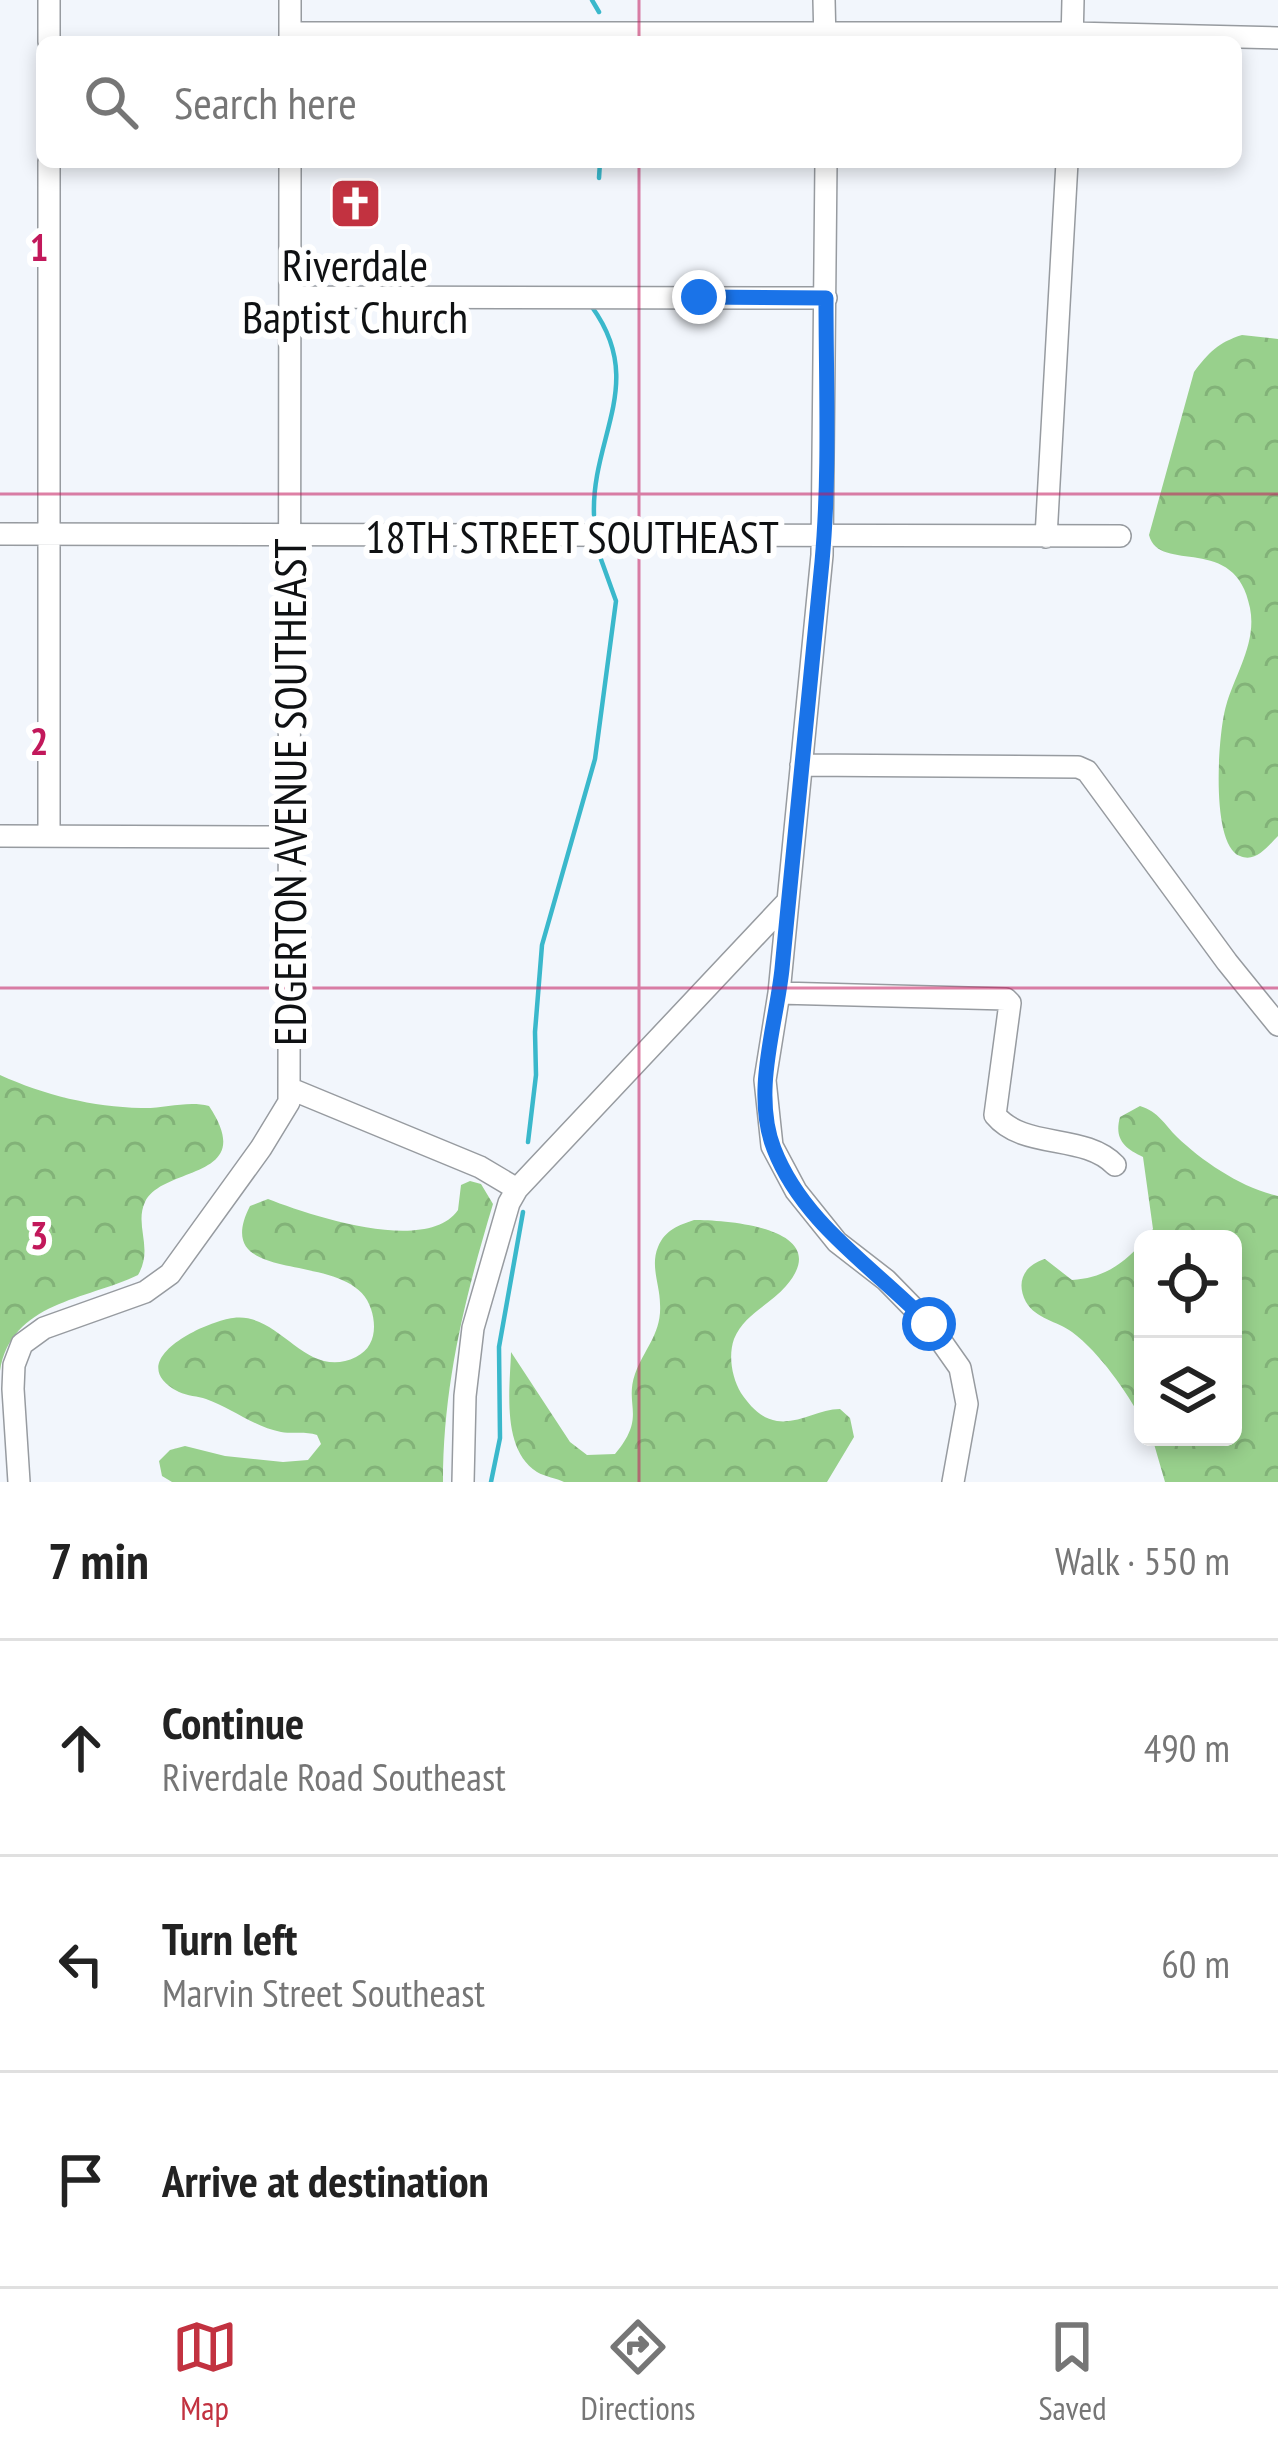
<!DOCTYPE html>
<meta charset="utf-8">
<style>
body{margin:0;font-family:"PT Sans Narrow",sans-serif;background:#f6f6f6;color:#222}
.controls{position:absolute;right:36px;bottom:36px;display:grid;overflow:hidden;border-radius:18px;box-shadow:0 6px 18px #0003}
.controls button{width:108px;height:108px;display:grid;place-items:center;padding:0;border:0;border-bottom:3px solid #e0e0e0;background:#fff;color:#222;font:60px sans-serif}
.stop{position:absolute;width:36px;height:36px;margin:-27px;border:9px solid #1a73e8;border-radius:50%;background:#fff}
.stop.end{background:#1a73e8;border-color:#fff;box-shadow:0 3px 12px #0008}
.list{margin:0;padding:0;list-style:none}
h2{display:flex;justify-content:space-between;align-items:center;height:156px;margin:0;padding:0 48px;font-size:51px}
h2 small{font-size:39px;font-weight:400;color:#767676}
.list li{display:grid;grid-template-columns:78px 1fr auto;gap:36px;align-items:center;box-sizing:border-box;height:216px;padding:0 48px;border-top:3px solid #e0e0e0}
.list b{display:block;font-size:45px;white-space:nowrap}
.list p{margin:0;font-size:39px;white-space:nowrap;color:#767676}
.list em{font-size:39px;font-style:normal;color:#767676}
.icon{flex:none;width:66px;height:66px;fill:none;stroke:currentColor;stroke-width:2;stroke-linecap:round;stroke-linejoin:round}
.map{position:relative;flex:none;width:1278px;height:1482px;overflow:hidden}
.search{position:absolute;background:#fff;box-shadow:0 6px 18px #0003;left:36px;right:36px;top:36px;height:132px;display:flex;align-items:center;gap:30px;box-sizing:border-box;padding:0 42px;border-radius:18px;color:#767676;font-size:45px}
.sheet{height:804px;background:#fff}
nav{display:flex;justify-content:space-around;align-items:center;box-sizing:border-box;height:168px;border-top:3px solid #e0e0e0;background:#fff;font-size:33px;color:#767676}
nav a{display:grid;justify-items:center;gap:6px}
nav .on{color:#c23240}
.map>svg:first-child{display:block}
.forest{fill:url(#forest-crowns)}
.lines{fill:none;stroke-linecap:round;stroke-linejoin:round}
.stream{stroke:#3ab8cb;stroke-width:4.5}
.minor-casing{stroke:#979ba0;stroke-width:24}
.minor{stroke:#fff;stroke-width:21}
.route{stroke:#1a73e8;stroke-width:15}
.grid{fill:none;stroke:#c2185b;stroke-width:3;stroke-opacity:0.55}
.labels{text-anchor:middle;stroke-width:12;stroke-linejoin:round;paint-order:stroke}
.poi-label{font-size:45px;fill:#0f1113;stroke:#fff}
.street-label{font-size:45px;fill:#0f1113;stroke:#fff}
.grid-label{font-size:39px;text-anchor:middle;font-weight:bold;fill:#c2185b;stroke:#fff;stroke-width:12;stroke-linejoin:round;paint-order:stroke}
</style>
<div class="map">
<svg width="1278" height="1482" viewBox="0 0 1278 1482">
<defs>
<pattern id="forest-crowns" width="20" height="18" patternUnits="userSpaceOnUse" patternTransform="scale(3)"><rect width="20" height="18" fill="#98d08c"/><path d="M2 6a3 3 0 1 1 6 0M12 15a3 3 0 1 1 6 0" fill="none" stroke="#82b278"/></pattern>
</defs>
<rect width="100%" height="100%" fill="#f2f6fc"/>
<path class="forest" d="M1242 335 1278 339V836C1268 846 1256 863 1240 856 1210 845 1218 733 1226 706 1235 674 1257 643 1250 608 1236 532 1159 575 1149 535L1194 372C1208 353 1219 342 1242 335Z
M0 1075C44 1095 93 1107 141 1108 164 1109 187 1100 209 1106 259 1181 163 1165 145 1202 134 1226 154 1248 138 1275 86 1300 11 1302 0 1371Z
M1140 1106C1159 1112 1164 1124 1177 1137 1203 1162 1242 1188 1278 1196V1482H1165L1152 1437H1233V1239H1146L1153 1229 1143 1157C1124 1148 1114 1139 1120 1117Z
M470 1181 481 1184 493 1204C465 1297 443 1385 443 1482H172L162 1476 159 1461 170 1450 185 1446 225 1456 283 1462 308 1460 321 1444 317 1435C305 1431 294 1434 281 1432 255 1427 231 1408 206 1399 198 1396 187 1396 179 1392 120 1362 203 1322 233 1318 280 1311 306 1382 356 1357 375 1348 377 1327 371 1309 352 1246 207 1291 250 1206L268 1199C309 1215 427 1255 458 1210L461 1185Z
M694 1220C728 1220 836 1228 786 1286 770 1305 744 1314 734 1339 728 1356 732 1378 741 1393 750 1406 760 1418 777 1421 800 1424 818 1409 840 1409L850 1418 854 1437 827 1482H564C557 1478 545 1477 537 1472 501 1449 510 1388 511 1352L570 1442 587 1455 615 1454C647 1416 624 1406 635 1374 644 1349 662 1333 660 1304 660 1285 650 1266 658 1247 665 1230 679 1225 694 1220Z
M1143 1242V1421C1125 1390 1101 1354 1072 1332 1057 1321 1036 1319 1026 1302 1015 1281 1025 1265 1045 1259L1072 1280C1103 1278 1122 1265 1143 1242Z"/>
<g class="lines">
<path class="stream" d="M592 0 599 12
M599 178 600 162
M592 307C647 383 591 437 594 515
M528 1142 536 1075 535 1032 542 945 595 759 616 601 598 551
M491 1482 500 1438 499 1347 523 1212"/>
<defs>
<path id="minor" d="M49 0V42
M824 0 825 42
M290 33H1073L1278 38
M290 41V0
M1072 42 1073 0
M826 162 822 555 779 993 765 1080 772 1146 796 1191 837 1242 886 1280 929 1324 960 1368 967 1404 953 1482
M290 297 826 298
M0 534 1120 536
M1046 537 1067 162
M801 765 1078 767 1087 771 1227 962 1278 1025
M49 835V162
M0 836 289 837
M779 993 1006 999 1010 1003 995 1115C1024 1150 1084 1133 1115 1165
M291 1089 480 1167 517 1189
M19 1482 13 1389 14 1365 22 1344 44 1328 145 1292 170 1274 261 1148 289 1102 290 162
M463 1482 465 1396 473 1328 509 1203 517 1189 788 901"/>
</defs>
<use href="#minor" class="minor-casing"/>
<use href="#minor" class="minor"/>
</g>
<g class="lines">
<path class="route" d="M699 297 826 298C826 385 830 474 822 562 809 697 795 833 782 969 776 1026 752 1093 774 1149 803 1224 875 1268 929 1324"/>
</g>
<path class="grid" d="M639 0V42M639 162V1482M0 494H1278M0 988H1278"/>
<defs>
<symbol id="church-square" viewBox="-11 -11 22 22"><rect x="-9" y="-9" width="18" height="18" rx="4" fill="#c23240" stroke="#fff"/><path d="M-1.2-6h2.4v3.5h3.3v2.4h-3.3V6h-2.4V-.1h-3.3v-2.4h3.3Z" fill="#fff"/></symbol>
</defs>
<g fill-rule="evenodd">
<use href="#church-square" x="326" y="174" width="59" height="59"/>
</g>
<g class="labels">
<g class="poi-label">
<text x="355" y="281">Riverdale<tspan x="355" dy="52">Baptist Church</tspan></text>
</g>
<g class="street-label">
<text x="572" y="553">18TH STREET SOUTHEAST</text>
<text transform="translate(290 792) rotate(-90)" y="16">EDGERTON AVENUE SOUTHEAST</text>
</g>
</g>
<g class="grid-label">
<text x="39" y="261">1</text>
<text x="39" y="755">2</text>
<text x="39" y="1249">3</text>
</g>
</svg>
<div class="controls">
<button><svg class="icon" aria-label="locate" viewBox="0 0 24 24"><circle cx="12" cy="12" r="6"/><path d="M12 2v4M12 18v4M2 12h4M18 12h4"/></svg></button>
<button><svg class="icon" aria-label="layers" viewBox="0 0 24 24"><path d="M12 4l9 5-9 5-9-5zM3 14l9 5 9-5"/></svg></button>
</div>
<div class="stop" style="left:929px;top:1324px"></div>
<div class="stop end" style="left:699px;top:297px"></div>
<div class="search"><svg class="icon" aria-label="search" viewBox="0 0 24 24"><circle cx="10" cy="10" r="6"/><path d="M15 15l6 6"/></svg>Search here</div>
</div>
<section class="sheet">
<h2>7 min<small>Walk · 550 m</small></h2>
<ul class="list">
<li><svg class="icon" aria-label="ahead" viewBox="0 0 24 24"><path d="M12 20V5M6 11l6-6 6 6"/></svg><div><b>Continue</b><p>Riverdale Road Southeast</p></div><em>490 m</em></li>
<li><svg class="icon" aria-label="left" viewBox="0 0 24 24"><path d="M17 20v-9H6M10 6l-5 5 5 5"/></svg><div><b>Turn left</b><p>Marvin Street Southeast</p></div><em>60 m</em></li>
<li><svg class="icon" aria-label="arrive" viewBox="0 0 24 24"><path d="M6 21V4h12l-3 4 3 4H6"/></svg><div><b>Arrive at destination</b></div></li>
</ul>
</section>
<nav>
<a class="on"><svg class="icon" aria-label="map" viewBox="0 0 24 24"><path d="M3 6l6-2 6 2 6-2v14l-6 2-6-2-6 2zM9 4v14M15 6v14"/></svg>Map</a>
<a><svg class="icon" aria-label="directions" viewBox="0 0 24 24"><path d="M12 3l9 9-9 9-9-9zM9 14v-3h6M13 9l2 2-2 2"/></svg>Directions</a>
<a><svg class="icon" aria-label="saved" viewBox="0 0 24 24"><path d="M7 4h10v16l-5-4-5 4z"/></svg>Saved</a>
</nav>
